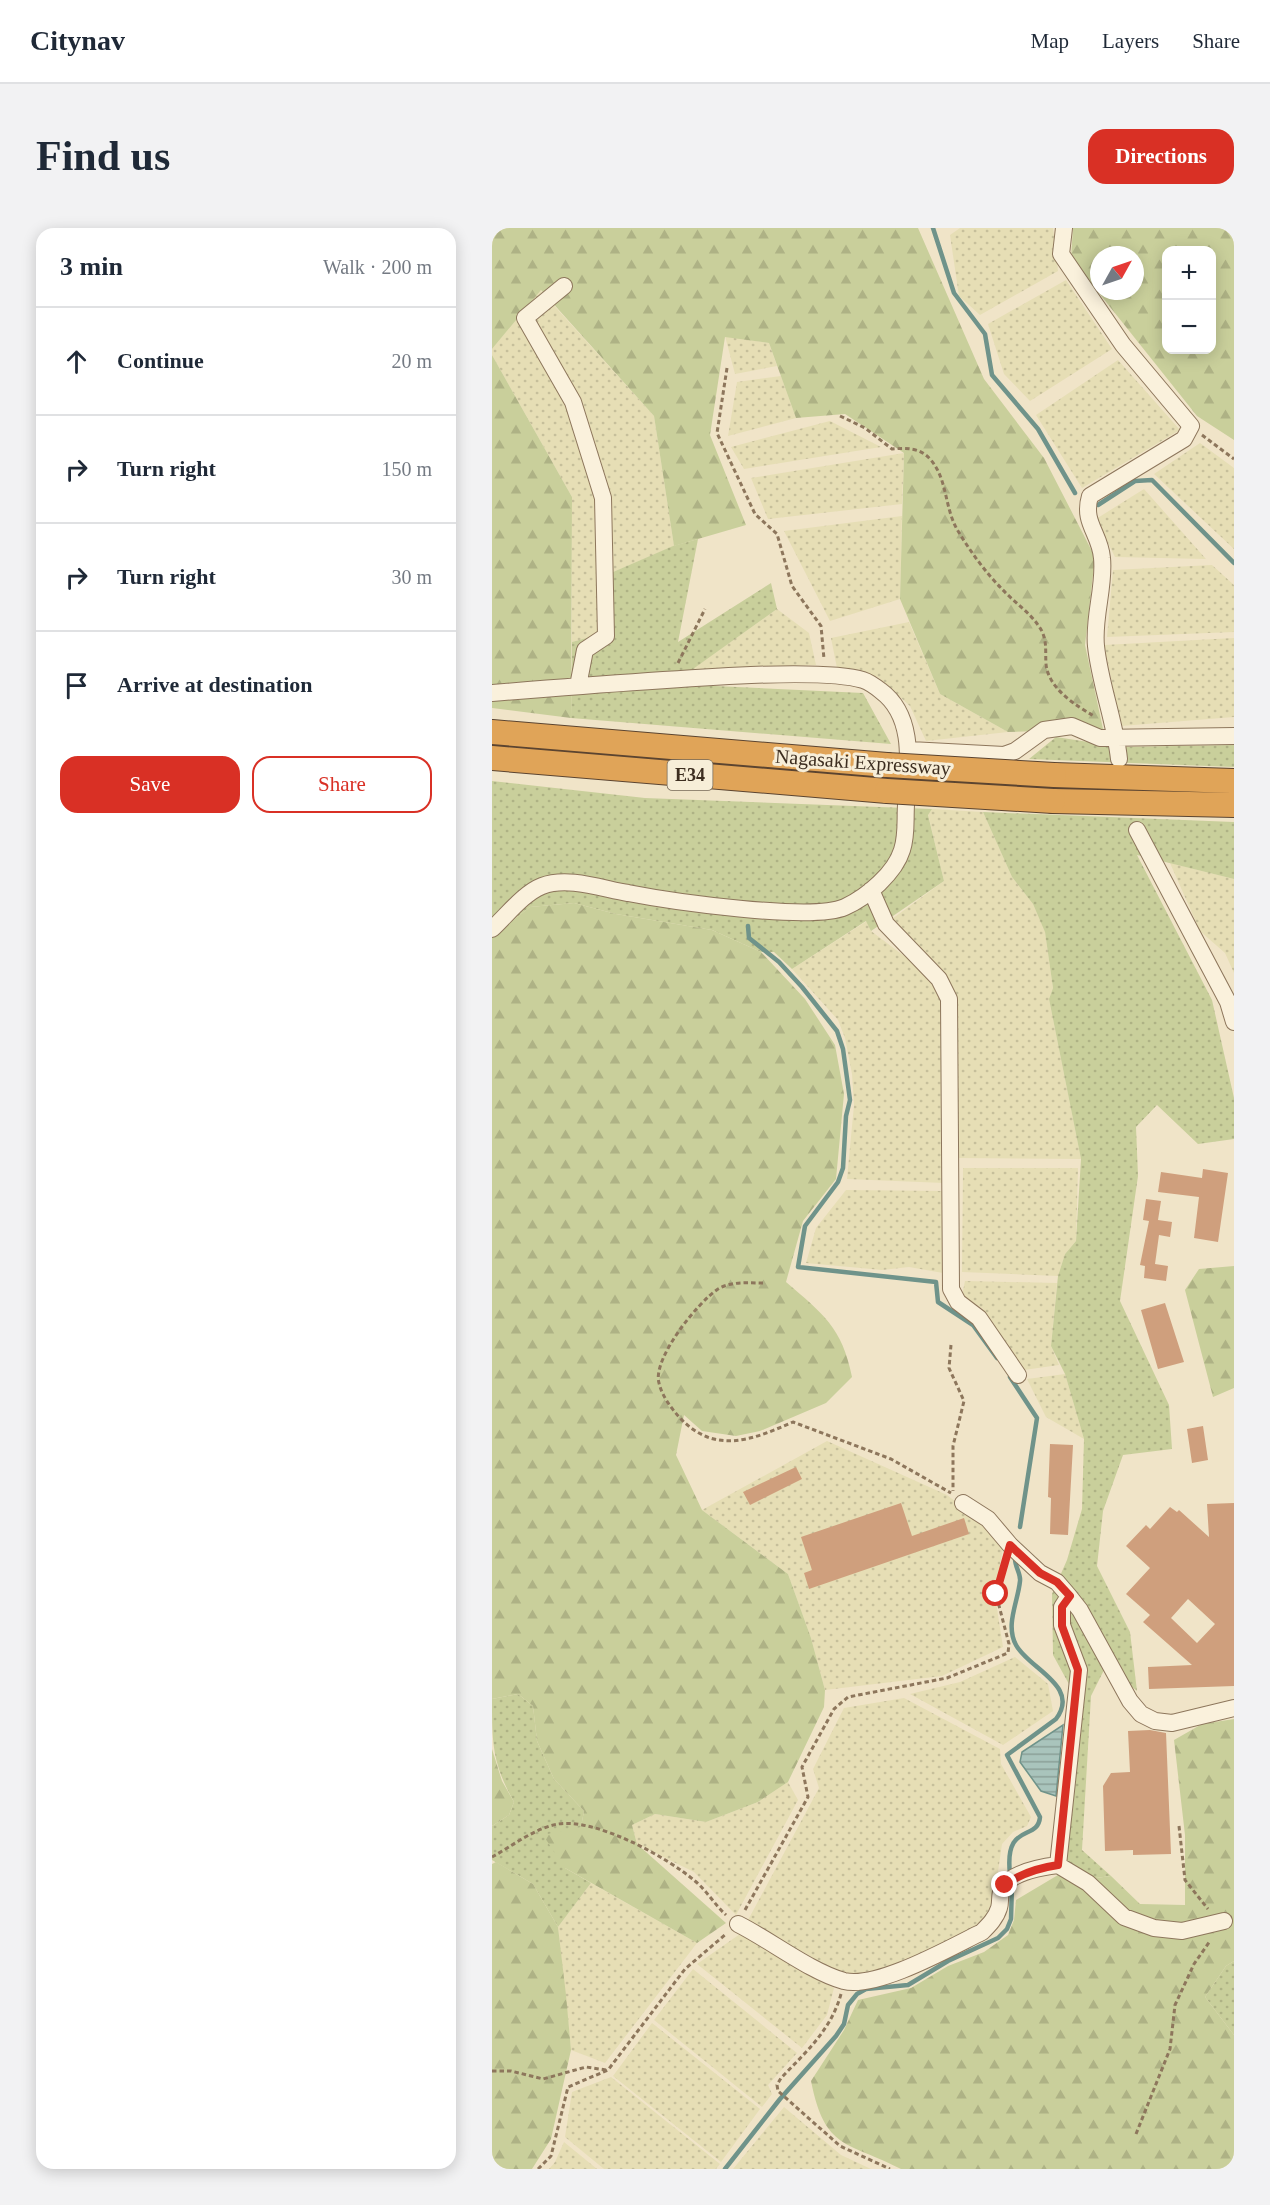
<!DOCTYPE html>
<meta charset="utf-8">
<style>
body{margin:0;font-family:Georgia,serif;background:#f2f2f3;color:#1f2937}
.controls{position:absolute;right:18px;top:18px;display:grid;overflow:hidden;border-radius:12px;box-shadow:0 3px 15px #0003}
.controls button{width:54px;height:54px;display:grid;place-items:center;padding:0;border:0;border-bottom:2px solid #e0e1e3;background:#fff;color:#1f2937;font:30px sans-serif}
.compass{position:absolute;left:598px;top:18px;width:54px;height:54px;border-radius:50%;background:#fff;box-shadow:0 3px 15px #0003;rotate:50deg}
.stop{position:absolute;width:18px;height:18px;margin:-14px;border:4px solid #d93025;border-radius:50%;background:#fff}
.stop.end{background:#d93025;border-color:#fff;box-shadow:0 2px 6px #0008}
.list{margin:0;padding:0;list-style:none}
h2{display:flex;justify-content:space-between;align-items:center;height:78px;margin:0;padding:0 24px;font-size:26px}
h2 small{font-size:20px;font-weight:400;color:#747a83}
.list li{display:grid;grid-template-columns:39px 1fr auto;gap:18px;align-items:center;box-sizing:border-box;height:108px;padding:0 24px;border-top:2px solid #e0e1e3}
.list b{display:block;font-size:22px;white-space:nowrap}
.list em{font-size:20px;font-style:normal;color:#747a83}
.actions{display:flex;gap:12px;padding:18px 24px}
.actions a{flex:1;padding:14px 0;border:2px solid #d93025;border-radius:18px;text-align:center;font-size:21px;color:#d93025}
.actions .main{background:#d93025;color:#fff}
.icon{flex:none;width:33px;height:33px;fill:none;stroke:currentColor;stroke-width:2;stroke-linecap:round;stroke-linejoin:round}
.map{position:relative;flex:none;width:742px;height:1941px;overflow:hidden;border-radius:18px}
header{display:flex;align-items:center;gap:36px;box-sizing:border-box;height:84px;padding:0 30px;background:#fff;border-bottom:2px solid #e0e1e3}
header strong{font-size:28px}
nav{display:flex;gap:33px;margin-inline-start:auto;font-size:21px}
.intro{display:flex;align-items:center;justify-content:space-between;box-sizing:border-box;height:144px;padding:0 36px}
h1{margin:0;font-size:42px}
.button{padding:15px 27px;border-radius:18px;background:#d93025;color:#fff;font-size:21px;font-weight:700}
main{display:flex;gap:36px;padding:0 36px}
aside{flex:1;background:#fff;border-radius:18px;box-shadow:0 3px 15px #0003}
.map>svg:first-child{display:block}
.farmland{fill:url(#farmland-dots)}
.grass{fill:url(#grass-dots)}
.forest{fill:url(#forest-firs);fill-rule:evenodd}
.water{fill:url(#water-rules);stroke:#6f938a;stroke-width:1.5}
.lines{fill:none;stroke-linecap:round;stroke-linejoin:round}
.stream{stroke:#6f938a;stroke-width:4.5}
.building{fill:#cf9f7d;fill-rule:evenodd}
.minor-casing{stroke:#8d765c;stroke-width:18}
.highway-casing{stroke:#5b4430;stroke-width:26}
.path{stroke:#8d765c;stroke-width:3;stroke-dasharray:4.5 3;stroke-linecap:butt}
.minor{stroke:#faf1dc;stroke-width:16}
.highway{stroke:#e0a458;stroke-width:24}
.highway-bridge-casing{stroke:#5b4430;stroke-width:26;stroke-linecap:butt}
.highway-bridge{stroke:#e0a458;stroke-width:24}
.route{stroke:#d93025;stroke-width:8}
.labels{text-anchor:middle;stroke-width:6;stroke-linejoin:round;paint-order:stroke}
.shield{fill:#f7eed8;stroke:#756857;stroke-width:1.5}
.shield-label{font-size:18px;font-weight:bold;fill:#3d2e20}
.street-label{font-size:20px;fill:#3d2e20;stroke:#f7eed8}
</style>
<header>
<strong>Citynav</strong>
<nav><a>Map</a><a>Layers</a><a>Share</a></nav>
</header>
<div class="intro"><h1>Find us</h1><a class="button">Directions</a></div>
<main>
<aside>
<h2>3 min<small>Walk · 200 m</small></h2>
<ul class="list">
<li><svg class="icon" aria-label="ahead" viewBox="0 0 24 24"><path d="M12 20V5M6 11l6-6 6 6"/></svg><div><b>Continue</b></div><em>20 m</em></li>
<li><svg class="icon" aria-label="right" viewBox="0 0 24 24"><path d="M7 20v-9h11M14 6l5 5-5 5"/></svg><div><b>Turn right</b></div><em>150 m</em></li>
<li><svg class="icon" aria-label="right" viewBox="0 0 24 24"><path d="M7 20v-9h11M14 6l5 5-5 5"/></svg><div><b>Turn right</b></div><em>30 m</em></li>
<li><svg class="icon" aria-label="arrive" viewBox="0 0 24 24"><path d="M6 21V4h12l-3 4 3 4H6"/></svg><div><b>Arrive at destination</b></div></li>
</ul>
<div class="actions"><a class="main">Save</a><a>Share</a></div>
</aside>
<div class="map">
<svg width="742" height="1941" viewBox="0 0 742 1941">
<defs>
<pattern id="farmland-dots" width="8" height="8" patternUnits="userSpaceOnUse" patternTransform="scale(1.5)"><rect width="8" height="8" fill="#e6deb5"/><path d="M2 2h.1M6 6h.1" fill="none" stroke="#c6bf9b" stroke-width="1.8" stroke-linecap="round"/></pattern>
<pattern id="grass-dots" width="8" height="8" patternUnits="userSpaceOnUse" patternTransform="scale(1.5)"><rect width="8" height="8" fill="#c9cf9b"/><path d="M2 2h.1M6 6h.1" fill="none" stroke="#aeb285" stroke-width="1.8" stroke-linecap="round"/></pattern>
<pattern id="forest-firs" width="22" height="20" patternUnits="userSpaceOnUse" patternTransform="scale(1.5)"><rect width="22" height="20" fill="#c9cf9b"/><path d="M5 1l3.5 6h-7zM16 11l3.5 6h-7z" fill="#aeb285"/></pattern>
<pattern id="water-rules" width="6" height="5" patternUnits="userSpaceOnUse" patternTransform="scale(1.5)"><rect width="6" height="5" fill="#a9c4bc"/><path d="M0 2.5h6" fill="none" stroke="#8ba098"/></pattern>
</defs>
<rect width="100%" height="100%" fill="#f0e4c8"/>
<path class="farmland" d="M468 0H561L566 43 488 87 467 68 458 7Z
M574 52 620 121 538 173 512 146 496 96Z
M48 62 162 188 182 318 121 344 120 403 80 414V269L0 127V121Z
M233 108 277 115 285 138 243 146Z
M626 132 688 202 590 260 544 187Z
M289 148 304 190 236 208 245 154Z
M338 193 389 219 252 241 239 219Z
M708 215 742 240V321L662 246Z
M412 225 410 276 276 291 259 250Z
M652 261 714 331 623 329 604 291Z
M410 288 408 371 338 393 292 303Z
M720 337 742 357V404L615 409 621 342Z
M285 381 317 405 324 437 199 442Z
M417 394 448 466 516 504 434 513 418 478 386 449 345 440 339 410Z
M742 410V489L629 498 612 417Z
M440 581 491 584 520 649 541 676 553 703 561 760 557 771 589 931 464 930 462 768 400 691 452 653 436 586Z
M678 635 742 651V745L733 725 708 703Z
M375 693 379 703 424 737 442 756 451 772 452 955 355 951 362 877 360 846 353 810 346 792 300 741Z
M471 940H586L584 1013 573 1026 566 1048 470 1044Z
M354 962 452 963 451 1045 417 1039 390 1042 314 1035 324 1000Z
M473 1053 565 1055 559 1118 567 1137 532 1142 491 1081 470 1068Z
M573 1146 592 1211 554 1189 535 1151Z
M335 1213 455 1267 494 1297 511 1319 503 1368 511 1419 450 1448 333 1462 319 1410 296 1346 210 1282Z
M523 1429 556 1456 561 1483 511 1517 418 1466 468 1454Z
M412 1470 508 1521 509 1536 539 1589 535 1598 521 1604 510 1616 501 1678 486 1698 410 1738 356 1749 255 1694 327 1560 321 1541 352 1480Z
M296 1554 306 1572 244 1687 202 1644 145 1616 140 1597 163 1586 214 1594 266 1574Z
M99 1655 205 1715 113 1835 79 1822 66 1699Z
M248 1706 342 1760 335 1787 310 1820 205 1736Z
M201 1741 305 1825 276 1857 280 1866 270 1879 162 1792Z
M160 1795 268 1881 229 1934 121 1848Z
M119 1849 228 1936 224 1941H112L73 1909 80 1864Z
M292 1879 349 1927 379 1941H241Z
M72 1914 105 1941H57L63 1934Z"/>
<path class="grass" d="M206 311 186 414 279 355 285 381 180 456 371 465 399 516 79 490 80 414 120 403 121 344 181 318Z
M564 509 629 519 742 517V539L537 531Z
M0 553 153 570 440 581 436 587 452 653 379 703 374 693 300 741 282 724H269L220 702 124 686 82 675 38 679 0 709Z
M491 584 742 594V651L645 627 720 772 742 870V911L706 916 665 877 644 899 646 948 628 1073 677 1177 680 1221 631 1227 611 1283 605 1338 638 1404 645 1463 614 1438 599 1468 590 1622 619 1648 581 1653 566 1647 578 1458 561 1427 560 1366 575 1332 590 1281 592 1211 573 1146 559 1118 566 1048 573 1026 584 1013 589 931 557 771 561 760 553 704 541 676 520 649Z
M26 1466 41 1478 45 1513 62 1551 92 1583 89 1599 73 1640 99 1655 66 1699 41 1656 0 1632V1598L17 1587 22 1574C0 1535 0 1514 0 1471Z
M742 1733V1807L713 1769 734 1738Z"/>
<path class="forest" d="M0 0H426L492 151 552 230 603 329 593 417 611 501 516 504 448 466 408 371 412 225 353 186 304 190 277 115 233 109 218 207 254 297 182 318 162 188 49 62 0 121Z
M581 0H742V212L705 188 579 30ZM674 22H720V122H674ZM607 27H643V63H607Z
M0 127 80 269 79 490 0 480Z
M82 675 124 686 220 702 269 724 313 771 343 817 352 866 344 951 311 993 294 1054C331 1086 350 1099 360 1149L334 1175 268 1203 244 1208 210 1203 192 1187 184 1227 210 1282 296 1346 319 1410 333 1462 332 1479 296 1554 266 1574 214 1594 163 1586 140 1597 145 1616 234 1695 205 1715 73 1640 51 1607 89 1599 92 1583 62 1551 45 1513 41 1478 26 1466 0 1471V709L38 679Z
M742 1038V1160L721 1169 693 1062 707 1041Z
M742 1491V1733L734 1738 713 1769 742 1807V1941H409C355 1913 333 1923 319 1853L352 1802 366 1772 419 1760 456 1738 492 1724 516 1707 522 1692 524 1672 566 1647 581 1653 619 1648 648 1676 693 1677V1607L682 1512 710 1496Z
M0 1521 10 1553 22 1574 17 1587 0 1598Z
M4 1634 41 1656 66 1699 74 1767 79 1822 59 1911 40 1941H4L0 1935V1636Z"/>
<path class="water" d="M571 1497 564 1568 549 1563 528 1534 530 1524Z"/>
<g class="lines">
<path class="stream" d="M441 0 462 65 493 106 500 147 546 201 583 265
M606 277 643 253 660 252 742 335
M256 698 257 710 287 734 310 759 345 803 351 821 358 872 354 888 351 940 346 954 313 998 306 1039 444 1054 446 1074 481 1097 505 1130
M518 1149 545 1190 528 1299
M518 1646C512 1593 546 1614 548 1589L515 1527 564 1491C589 1458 537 1441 524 1417 513 1397 526 1374 528 1353 529 1346 523 1339 523 1331
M233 1941 288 1871 344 1808 352 1796 356 1777 365 1766 374 1761 416 1757 456 1733 506 1710 515 1701 519 1691 520 1657"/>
</g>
<path class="building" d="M711 941 736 945 726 1014 702 1010 707 969 666 964 669 944 710 950Z
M654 971 669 973 666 992 680 994 678 1009 667 1007 663 1036 676 1038 674 1053 652 1050 653 1038 648 1037 657 993 651 992Z
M673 1075 692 1134 666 1141 649 1082Z
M711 1198 716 1232 700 1235 695 1201Z
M558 1216 581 1217 576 1307 558 1306 559 1270 556 1269Z
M304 1239 310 1251 258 1277 251 1264Z
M409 1275 420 1308 472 1290 477 1306 317 1361 312 1345 320 1342 309 1309Z
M742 1275V1458L657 1461 656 1439 700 1437 651 1394 658 1387 634 1366 658 1340 634 1318 654 1297 658 1301 678 1279 685 1284 687 1282 717 1309 715 1276ZM696 1371 723 1396 705 1415 679 1390Z
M658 1502 674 1505 679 1626 641 1627V1622L613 1623 611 1558 619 1545 638 1544 636 1503Z"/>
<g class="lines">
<defs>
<path id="minor" d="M572 0 569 26 631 117 699 198 692 211 598 268C590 295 608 305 610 330 613 359 601 389 604 418 608 456 623 493 627 531
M72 58 33 90 81 174 111 270 114 408 93 422 86 458
M0 465C86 458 173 451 259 447 287 446 346 444 371 452 377 454 384 459 389 463 424 489 416 539 414 577 413 592 415 607 410 622 403 645 375 669 353 679 320 694 177 673 136 665 111 661 76 648 50 658 32 665 15 687 0 701
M418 522 512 527 523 523 552 502 580 498 608 510 742 508
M645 602 736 774 742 794
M379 662 394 696 447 751 457 771 459 1061 466 1074 487 1090 526 1147
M471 1275 496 1291 518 1317 548 1345 565 1354 577 1368 588 1382 638 1473 649 1486 663 1493 680 1495 742 1480
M566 1637 587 1442 570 1397V1379L577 1368
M246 1696C278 1712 319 1744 352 1753 386 1761 459 1719 490 1704 497 1697 504 1690 507 1680 509 1674 507 1667 510 1661 518 1644 550 1639 566 1637L596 1655 632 1689 662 1700 690 1703 732 1693"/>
<path id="highway" d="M0 504 395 537
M0 530 395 563
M562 547 742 553
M561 573 742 577"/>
</defs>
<use href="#minor" class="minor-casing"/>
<use href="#highway" class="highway-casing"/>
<path class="path" d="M235 140 225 205 263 286 285 306 300 358 329 398 332 431
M348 188 373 200 400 221C414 220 427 219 438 231 456 251 452 280 466 303 478 323 494 345 510 361 521 373 537 384 546 397 556 410 553 422 554 436 556 460 584 478 602 488
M710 207 742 231
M186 435 213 381
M271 1055C257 1055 239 1053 226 1061 206 1074 160 1131 167 1155 170 1168 179 1180 188 1190 223 1227 260 1212 301 1194L399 1231 459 1265
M459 1117 457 1140 472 1173 461 1218V1263
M687 1598 693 1652 716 1681
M0 1629C20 1618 43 1600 66 1596 104 1590 175 1629 203 1653 215 1663 223 1677 234 1687
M253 1682 316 1569 310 1539 342 1481 356 1469 455 1450 516 1425 517 1416 504 1366 513 1334
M349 1766C339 1802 314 1824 289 1850L285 1857 286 1863 348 1918 398 1941
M0 1843H19L51 1851 94 1839 114 1842
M644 1906 678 1821 683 1777 702 1736 718 1713
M46 1941 59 1928 76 1859 116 1842 193 1741 234 1706"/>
<use href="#minor" class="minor"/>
<use href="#highway" class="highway"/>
<defs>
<path id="highway-bridge" d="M395 537 562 547
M395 563 561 573"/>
</defs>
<use href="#highway-bridge" class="highway-bridge-casing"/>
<use href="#highway-bridge" class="highway-bridge"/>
</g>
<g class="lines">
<path class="route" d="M504 1366 518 1317 548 1345 565 1354 578 1368 570 1379V1398L586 1442 566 1637C546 1640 529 1645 513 1657"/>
</g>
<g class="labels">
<rect class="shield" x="175.5" y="532" width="45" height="30" rx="4.5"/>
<g class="shield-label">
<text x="198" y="553">E34</text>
</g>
<g class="street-label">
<text transform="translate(371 534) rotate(4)" y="7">Nagasaki Expressway</text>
</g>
</g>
</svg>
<div class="controls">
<button>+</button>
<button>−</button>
</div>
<svg class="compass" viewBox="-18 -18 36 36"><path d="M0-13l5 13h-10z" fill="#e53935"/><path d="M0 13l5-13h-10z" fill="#747a83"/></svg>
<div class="stop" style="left:504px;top:1366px"></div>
<div class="stop end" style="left:513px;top:1657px"></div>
</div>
</main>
